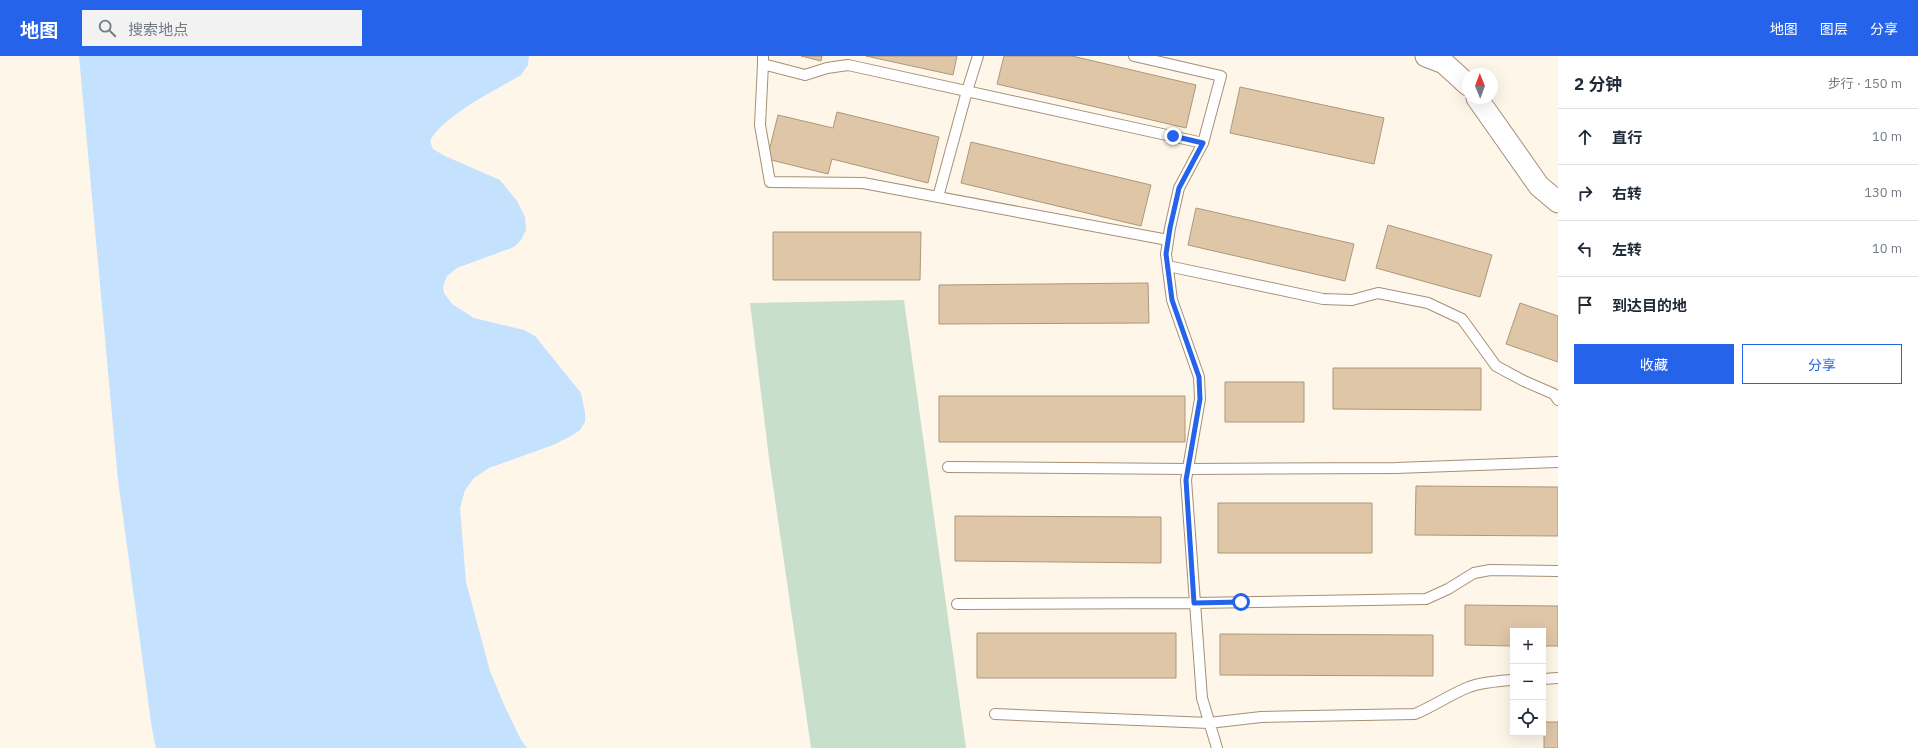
<!DOCTYPE html>
<html lang="zh">
<meta charset="utf-8">
<style>
body{margin:0;font-family:"IBM Plex Sans","Noto Sans SC",sans-serif;background:#f2f2f3;color:#1f2937}
.controls{position:absolute;right:12px;bottom:12px;display:grid;overflow:hidden;border-radius:0px;box-shadow:0 4px 16px #0002}
.controls button{width:36px;height:36px;display:grid;place-items:center;padding:0;border:0;border-bottom:1px solid #e0e1e3;background:#fff;color:#1f2937;font:20px sans-serif}
.compass{position:absolute;left:1462px;top:12px;width:36px;height:36px;border-radius:50%;background:#fff;box-shadow:0 4px 16px #0002;rotate:359deg}
.stop{position:absolute;width:12px;height:12px;margin:-9px;border:3px solid #2563eb;border-radius:50%;background:#fff}
.stop.end{background:#2563eb;border-color:#fff;box-shadow:0 1px 4px #0008}
.list{margin:0;padding:0;list-style:none}
h2{display:flex;justify-content:space-between;align-items:center;height:52px;margin:0;padding:0 16px;font-size:17px}
h2 small{font-size:13px;font-weight:400;color:#747a83}
.list li{display:grid;grid-template-columns:26px 1fr auto;gap:12px;align-items:center;box-sizing:border-box;height:56px;padding:0 16px;border-top:1px solid #e0e1e3}
.list b{display:block;font-size:15px;white-space:nowrap}
.list em{font-size:13px;font-style:normal;color:#747a83}
.actions{display:flex;gap:8px;padding:12px 16px}
.actions a{flex:1;padding:9px 0;border:1px solid #2563eb;border-radius:0px;text-align:center;font-size:14px;color:#2563eb}
.actions .main{background:#2563eb;color:#fff}
.icon{flex:none;width:22px;height:22px;fill:none;stroke:currentColor;stroke-width:2;stroke-linecap:round;stroke-linejoin:round}
.map{position:relative;flex:none;width:1558px;height:692px;overflow:hidden}
header{display:flex;align-items:center;gap:24px;box-sizing:border-box;height:56px;padding:0 20px;background:#2563eb;color:#fff}
header strong{font-size:19px}
nav{display:flex;gap:22px;margin-inline-start:auto;font-size:14px}
.search{width:280px;height:36px;background:#f2f2f3;display:flex;align-items:center;gap:10px;box-sizing:border-box;padding:0 14px;border-radius:0px;color:#747a83;font-size:15px}
main{display:flex}
aside{flex:1;background:#fff}
.map>svg:first-child{display:block}
.green{fill:#c8e0cb}
.water{fill:#c4e1fe}
.building{fill:#dec6a6;stroke:#ac987c}
.lines{fill:none;stroke-linecap:round;stroke-linejoin:round}
.service-casing{stroke:#a59075;stroke-width:12}
.minor-casing{stroke:#a59075;stroke-width:23}
.service{stroke:#fff;stroke-width:10}
.minor{stroke:#fff;stroke-width:21}
.route{stroke:#2563eb;stroke-width:5}
</style>
<header>
<strong>地图</strong>
<div class="search"><svg class="icon" aria-label="search" viewBox="0 0 24 24"><circle cx="10" cy="10" r="6"/><path d="M15 15l6 6"/></svg>搜索地点</div>
<nav><a>地图</a><a>图层</a><a>分享</a></nav>
</header>
<main>
<div class="map">
<svg width="1558" height="692" viewBox="0 0 1558 692">
<rect width="100%" height="100%" fill="#fff6ea"/>
<path class="green" d="M904 244 966 692H811L769 402 750 247Z"/>
<path class="water" d="M79 0H529L528 9 521 19C494 35 444 59 430 85L433 93 445 100 500 124 517 145 525 161 526 174 521 184 514 191 457 212 447 220 443 231 444 237 452 248 474 262 524 274 535 280 581 337 585 356V366L580 374 571 380 553 389 489 412 474 422 465 434 460 452 466 526 490 615 505 651 521 684 527 692H156L152 673 118 424Z"/>
<path class="building" d="M801 0H822L821 5Z
M866 0H957L953 19Z
M1004 0H1072L1196 29 1186 72 997 28Z
M1240 31 1384 62 1374 108 1230 77Z
M837 56 939 81 928 127 832 103 828 118 767 103 778 59 833 72Z
M971 86 1151 129 1141 170 961 127Z
M1196 152 1354 188 1345 225 1188 189Z
M1388 169 1492 199 1480 241 1376 212Z
M773 176H921L920 224H773Z
M1148 227 1149 267 939 268V229Z
M1520 247 1558 260V306L1506 288Z
M1333 312H1481V354L1333 353Z
M1225 326H1304V366H1225Z
M939 340H1185V386H939Z
M1416 430 1558 431V480L1415 479Z
M1218 447H1372V497H1218Z
M955 460 1161 461V507L955 505Z
M1465 549 1558 550V590H1543V575H1513V590L1465 589Z
M977 577H1176V622H977Z
M1220 578 1433 579V620L1220 619Z
M1544 666H1558V692H1544Z"/>
<g class="lines">
<defs>
<path id="service" d="M763 0V8L805 19 827 12 848 9 1203 87
M1134 0 1221 20 1203 87 1179 132 1170 172 1166 198 1172 244 1199 321 1200 343 1186 424 1202 642 1217 692
M763 8 760 69 770 126 863 127 1168 184
M938 141 967 35 978 0
M1168 210 1323 243 1352 244 1378 237 1428 247 1462 263 1496 310 1524 325 1554 338 1558 344
M948 411 1188 413 1396 412 1558 406
M957 548 1194 547 1426 543 1448 533 1474 517 1490 514 1558 515
M1543 623 1558 622
M995 658 1209 667 1261 661 1415 658C1434 650 1451 638 1469 631 1483 626 1499 625 1513 624"/>
<path id="minor" d="M1426 0 1444 7 1468 29
M1477 42 1539 130 1558 146"/>
</defs>
<use href="#service" class="service-casing"/>
<use href="#minor" class="minor-casing"/>
<use href="#service" class="service"/>
<use href="#minor" class="minor"/>
</g>
<g class="lines">
<path class="route" d="M1173 80 1203 87 1179 132 1170 172 1166 198 1172 244 1199 321 1200 343 1186 424 1194 547 1241 546"/>
</g>
</svg>
<div class="controls">
<button>+</button>
<button>−</button>
<button><svg class="icon" aria-label="locate" viewBox="0 0 24 24"><circle cx="12" cy="12" r="6"/><path d="M12 2v4M12 18v4M2 12h4M18 12h4"/></svg></button>
</div>
<svg class="compass" viewBox="-18 -18 36 36"><path d="M0-13l5 13h-10z" fill="#e53935"/><path d="M0 13l5-13h-10z" fill="#747a83"/></svg>
<div class="stop" style="left:1241px;top:546px"></div>
<div class="stop end" style="left:1173px;top:80px"></div>
</div>
<aside>
<h2>2 分钟<small>步行 · 150 m</small></h2>
<ul class="list">
<li><svg class="icon" aria-label="ahead" viewBox="0 0 24 24"><path d="M12 20V5M6 11l6-6 6 6"/></svg><div><b>直行</b></div><em>10 m</em></li>
<li><svg class="icon" aria-label="right" viewBox="0 0 24 24"><path d="M7 20v-9h11M14 6l5 5-5 5"/></svg><div><b>右转</b></div><em>130 m</em></li>
<li><svg class="icon" aria-label="left" viewBox="0 0 24 24"><path d="M17 20v-9H6M10 6l-5 5 5 5"/></svg><div><b>左转</b></div><em>10 m</em></li>
<li><svg class="icon" aria-label="arrive" viewBox="0 0 24 24"><path d="M6 21V4h12l-3 4 3 4H6"/></svg><div><b>到达目的地</b></div></li>
</ul>
<div class="actions"><a class="main">收藏</a><a>分享</a></div>
</aside>
</main>
